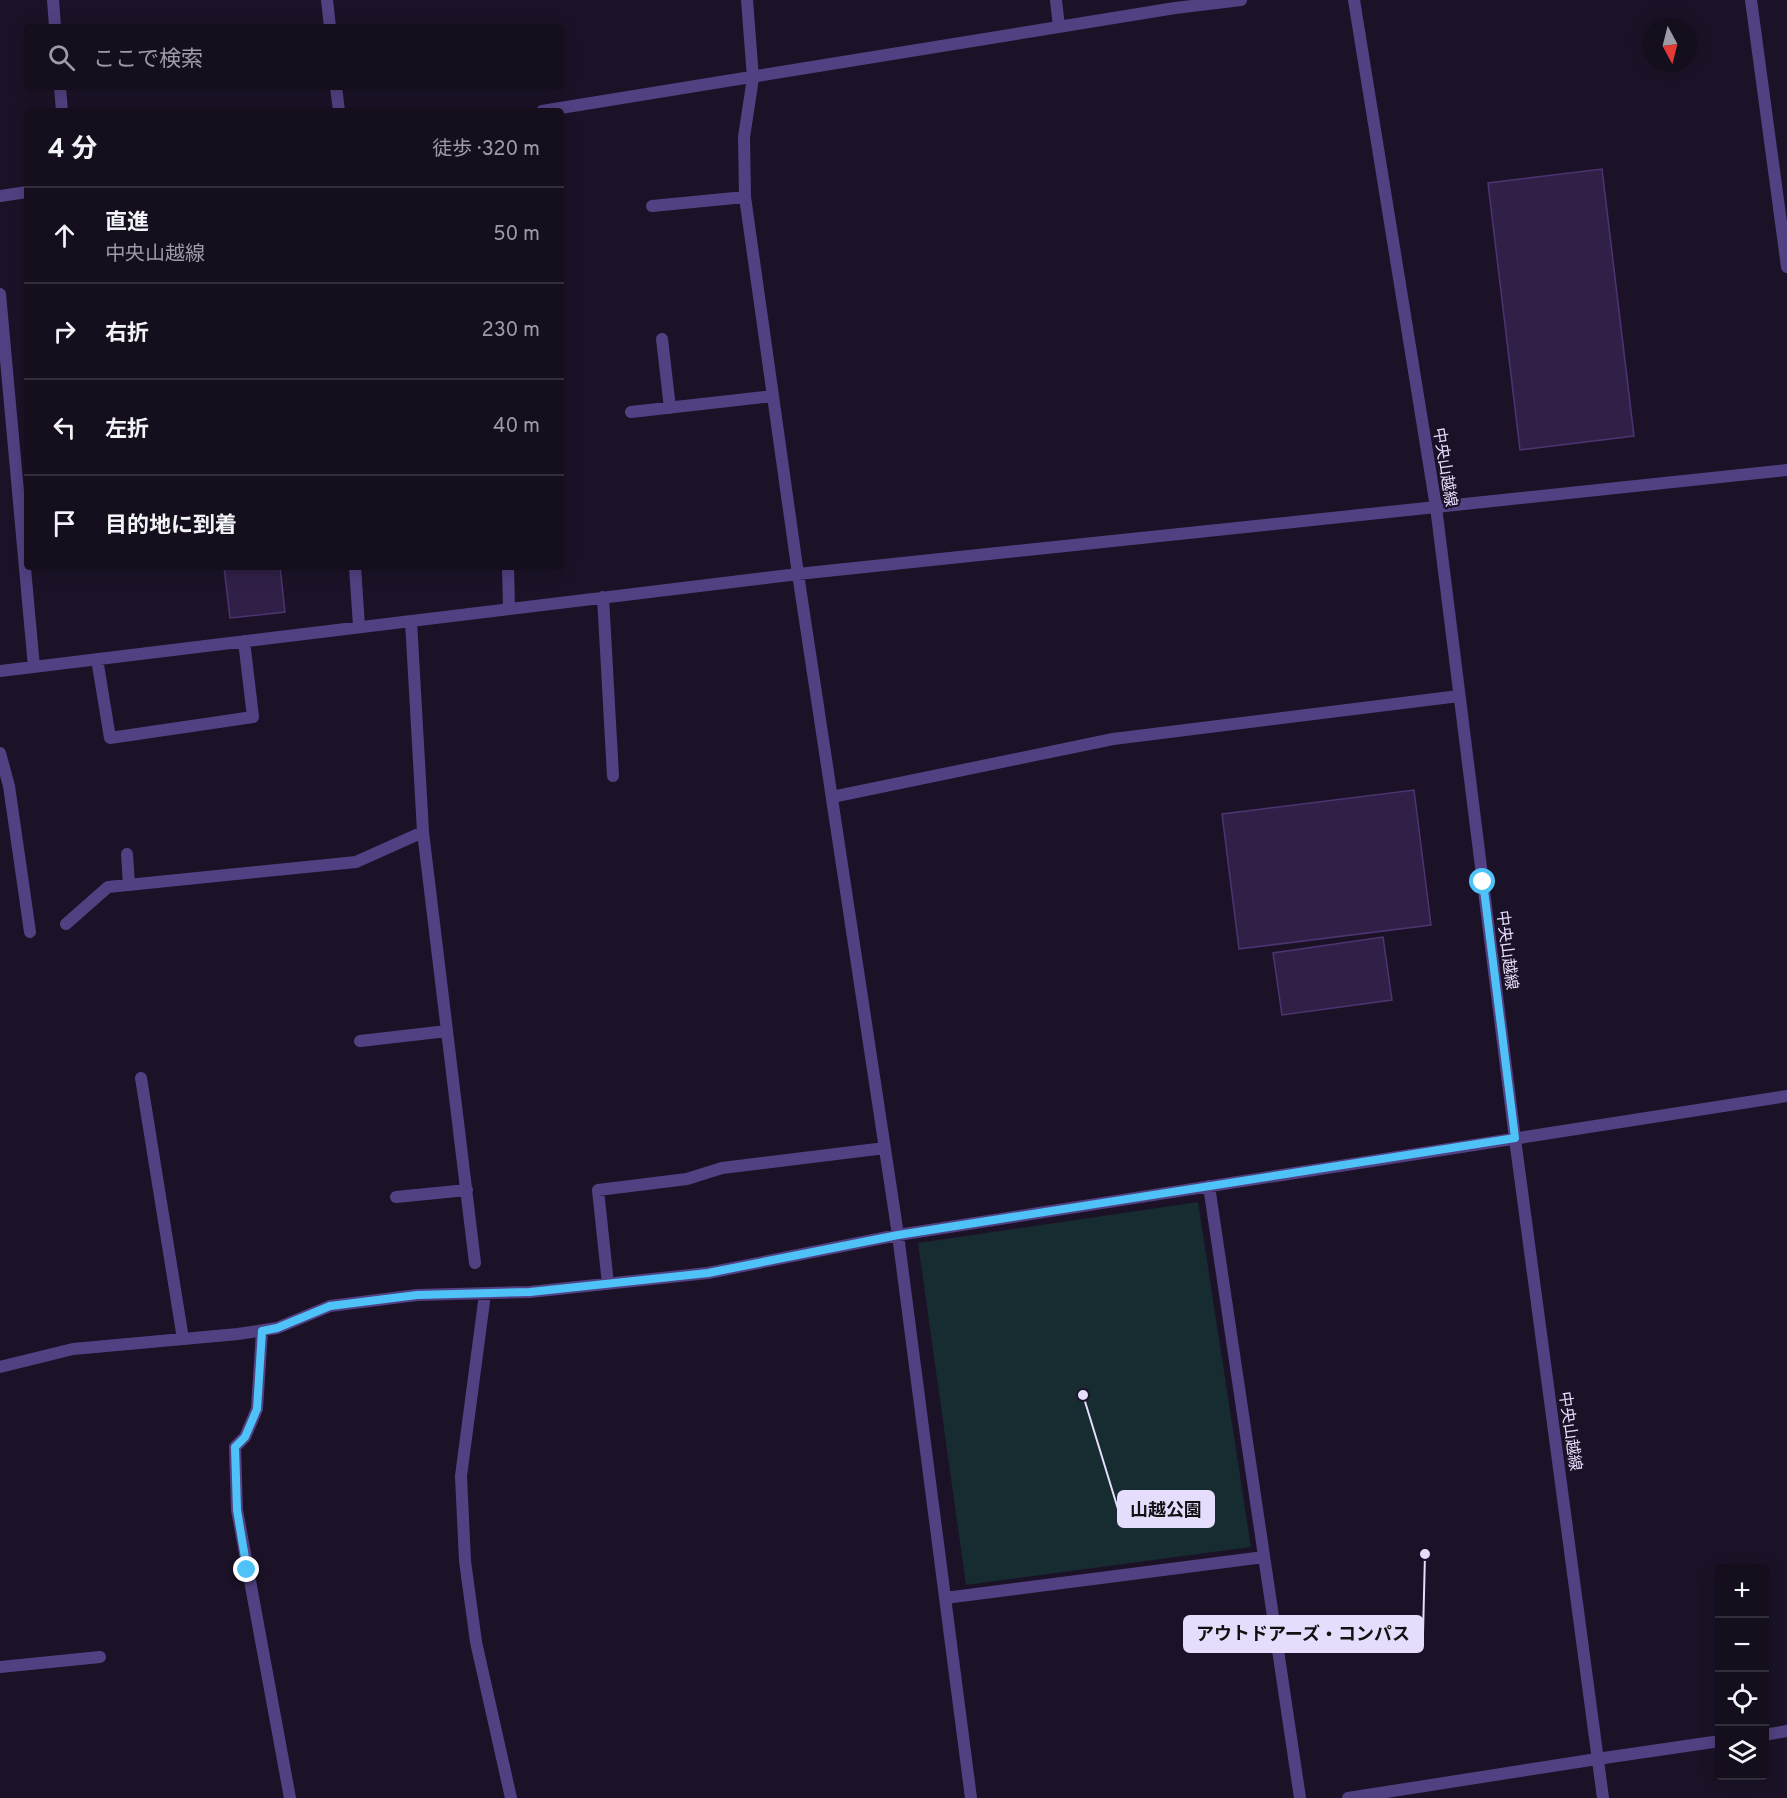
<!DOCTYPE html>
<html lang="ja">
<meta charset="utf-8">
<style>
body{margin:0;font-family:Overpass,"Noto Sans JP",sans-serif;background:#211c2a;color:#f1f3f6}
.controls{position:absolute;right:18px;bottom:18px;display:grid;overflow:hidden;border-radius:6px;box-shadow:0 3px 15px #0003}
.controls button{width:54px;height:54px;display:grid;place-items:center;padding:0;border:0;border-bottom:2px solid #332e3b;background:#140e1d;color:#f1f3f6;font:30px sans-serif}
.compass{position:absolute;left:1643px;top:18px;width:54px;height:54px;border-radius:50%;background:#140e1d;box-shadow:0 3px 15px #0003;rotate:173deg}
.stop{position:absolute;width:18px;height:18px;margin:-14px;border:4px solid #4fc3f7;border-radius:50%;background:#fff}
.stop.end{background:#4fc3f7;border-color:#fff;box-shadow:0 2px 6px #0008}
.list{margin:0;padding:0;list-style:none}
h2{display:flex;justify-content:space-between;align-items:center;height:78px;margin:0;padding:0 24px;font-size:26px}
h2 small{font-size:20px;font-weight:400;color:#9d9ca4}
.list li{display:grid;grid-template-columns:39px 1fr auto;gap:18px;align-items:center;box-sizing:border-box;height:96px;padding:0 24px;border-top:2px solid #332e3b}
.list b{display:block;font-size:22px;white-space:nowrap}
.list p{margin:0;font-size:20px;white-space:nowrap;color:#9d9ca4}
.list em{font-size:20px;font-style:normal;color:#9d9ca4}
.icon{flex:none;width:33px;height:33px;fill:none;stroke:currentColor;stroke-width:2;stroke-linecap:round;stroke-linejoin:round}
.map{position:relative;flex:none;width:1787px;height:1798px;overflow:hidden}
.search{position:absolute;background:#140e1d;box-shadow:0 3px 15px #0003;left:24px;top:24px;width:540px;height:66px;display:flex;align-items:center;gap:15px;box-sizing:border-box;padding:0 21px;border-radius:6px;color:#9d9ca4;font-size:22px}
.panel{position:absolute;background:#140e1d;box-shadow:0 3px 15px #0003;left:24px;top:108px;width:540px;height:462px;border-radius:6px}
.map>svg:first-child{display:block}
.green{fill:#162c31}
.building{fill:#302047;stroke:#4d3471;stroke-width:1.5}
.lines{fill:none;stroke-linecap:round;stroke-linejoin:round}
.minor{stroke:#524182;stroke-width:12}
.tertiary{stroke:#524182;stroke-width:12}
.route{stroke:#4fc3f7;stroke-width:8}
.labels{text-anchor:middle;stroke-width:4.5;stroke-linejoin:round;paint-order:stroke}
.street-label{font-size:16px;fill:#e6dcfc;stroke:#1b1227}
.leader{fill:none;stroke:#e6dcfc;stroke-width:2}
.callout-dot{fill:#e6dcfc;stroke:#1b1227;stroke-width:2}
.callout{fill:#e6dcfc;stroke:#e6dcfc;stroke-width:2}
.callout-label{font-size:18px;text-anchor:middle;font-weight:bold;fill:#111}
</style>
<div class="map">
<svg width="1787" height="1798" viewBox="0 0 1787 1798">
<rect width="100%" height="100%" fill="#1b1227"/>
<path class="green" d="M1198 1202 1251 1547 966 1585 918 1243Z"/>
<path class="building" d="M1602 169 1634 436 1520 450 1488 183Z
M224 567H280L285 612 230 618Z
M1414 790 1431 925 1239 949 1222 814Z
M1383 937 1392 1000 1282 1015 1273 953Z"/>
<g class="lines">
<path class="minor" d="M53 0 55 27
M327 0 330 27
M747 0 753 78 744 137 745 197 798 574 898 1235 971 1798
M1056 0 1059 27
M1751 0 1787 267
M60 87 62 111
M336 87 339 111
M542 111 1175 8 1241 0
M0 196 27 192
M652 206 745 197
M0 294 34 667
M662 339 670 408
M631 412 773 396
M355 567 359 626
M508 567 509 608
M603 597 613 776
M411 621 423 832 475 1263
M97 659 110 738 253 717 244 641
M0 671 798 574 1436 507
M0 753 9 786 30 932
M832 797 1113 739 1459 696
M127 854 129 885
M66 924 108 887 356 862 423 832
M360 1041 447 1031
M141 1078 183 1339
M1209 1186 1300 1798
M396 1197 467 1190
M608 1284 598 1190 687 1179 722 1168 885 1148
M485 1294 461 1476 465 1561 476 1642 511 1798
M262 1331 257 1409 245 1437 235 1447 237 1510 290 1798
M0 1367 73 1349 238 1334 277 1328 330 1306 417 1295 530 1292 708 1273 898 1235 1787 1096
M945 1598 1264 1557
M0 1667 100 1657
M1764 1735 1787 1731
M1348 1798 1597 1759 1720 1741"/>
<path class="tertiary" d="M1354 0 1436 507 1515 1139 1603 1798
M1436 507 1787 470"/>
</g>
<g class="lines">
<path class="route" d="M247 1570 237 1510 235 1447 245 1437 257 1409 262 1331 277 1328 330 1306 417 1295 530 1292 708 1273 898 1235 1515 1138 1483 882"/>
</g>
<g class="labels">
<g class="street-label">
<text transform="translate(1446 467) rotate(81)" y="6">中央山越線</text>
<text transform="translate(1508 950) rotate(83)" y="6">中央山越線</text>
<text transform="translate(1571 1431) rotate(82)" y="6">中央山越線</text>
</g>
</g>
<path class="leader" d="M1083 1395L1118 1509M1425 1554L1423 1634"/>
<g class="callout-dot">
<circle cx="1083" cy="1395" r="6"/>
<circle cx="1425" cy="1554" r="6"/>
</g>
<g class="callout">
<rect x="1118" y="1491" width="96" height="36" rx="6"/>
<rect x="1184" y="1616" width="239" height="36" rx="6"/>
</g>
<g class="callout-label">
<text x="1166" y="1516">山越公園</text>
<text x="1303" y="1640">アウトドアーズ・コンパス</text>
</g>
</svg>
<div class="controls">
<button>+</button>
<button>−</button>
<button><svg class="icon" aria-label="locate" viewBox="0 0 24 24"><circle cx="12" cy="12" r="6"/><path d="M12 2v4M12 18v4M2 12h4M18 12h4"/></svg></button>
<button><svg class="icon" aria-label="layers" viewBox="0 0 24 24"><path d="M12 4l9 5-9 5-9-5zM3 14l9 5 9-5"/></svg></button>
</div>
<svg class="compass" viewBox="-18 -18 36 36"><path d="M0-13l5 13h-10z" fill="#e53935"/><path d="M0 13l5-13h-10z" fill="#9d9ca4"/></svg>
<div class="stop" style="left:1483px;top:882px"></div>
<div class="stop end" style="left:247px;top:1570px"></div>
<div class="search"><svg class="icon" aria-label="search" viewBox="0 0 24 24"><circle cx="10" cy="10" r="6"/><path d="M15 15l6 6"/></svg>ここで検索</div>
<section class="panel">
<h2>4 分<small>徒歩 · 320 m</small></h2>
<ul class="list">
<li><svg class="icon" aria-label="ahead" viewBox="0 0 24 24"><path d="M12 20V5M6 11l6-6 6 6"/></svg><div><b>直進</b><p>中央山越線</p></div><em>50 m</em></li>
<li><svg class="icon" aria-label="right" viewBox="0 0 24 24"><path d="M7 20v-9h11M14 6l5 5-5 5"/></svg><div><b>右折</b></div><em>230 m</em></li>
<li><svg class="icon" aria-label="left" viewBox="0 0 24 24"><path d="M17 20v-9H6M10 6l-5 5 5 5"/></svg><div><b>左折</b></div><em>40 m</em></li>
<li><svg class="icon" aria-label="arrive" viewBox="0 0 24 24"><path d="M6 21V4h12l-3 4 3 4H6"/></svg><div><b>目的地に到着</b></div></li>
</ul>
</section>
</div>
